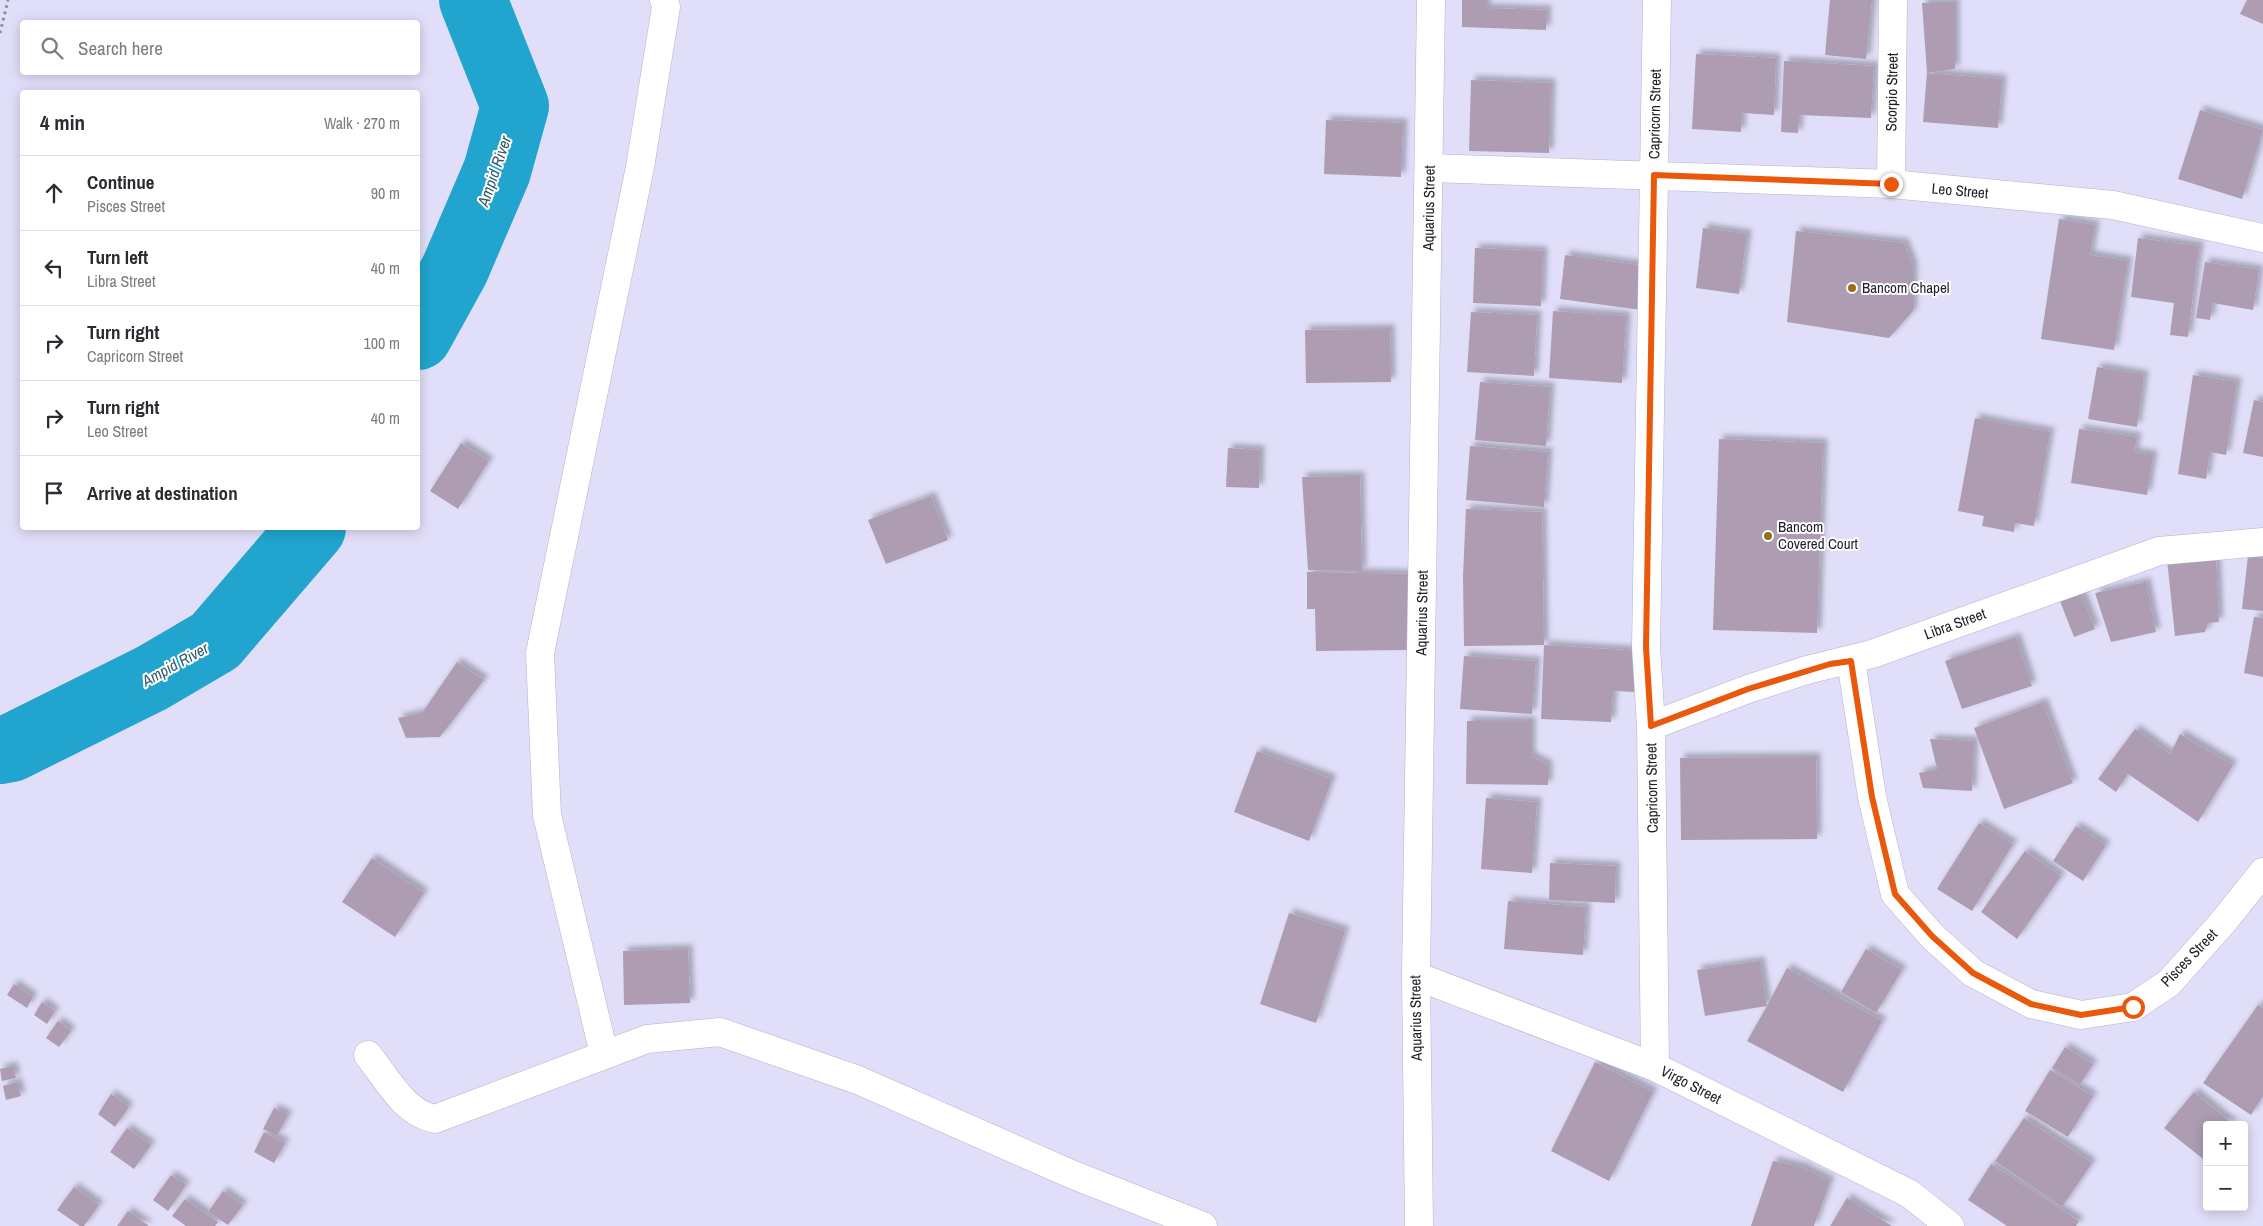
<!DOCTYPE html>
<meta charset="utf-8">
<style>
body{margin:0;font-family:"Archivo Narrow",sans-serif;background:#f7f7f7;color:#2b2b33}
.controls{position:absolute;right:15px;bottom:15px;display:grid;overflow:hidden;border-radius:5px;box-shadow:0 2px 12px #0003}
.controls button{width:45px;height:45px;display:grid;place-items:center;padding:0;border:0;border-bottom:1px solid #e1e1e2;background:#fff;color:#2b2b33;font:25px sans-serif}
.stop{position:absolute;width:15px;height:15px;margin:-11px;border:4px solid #ea580c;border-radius:50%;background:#fff}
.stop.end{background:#ea580c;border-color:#fff;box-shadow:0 1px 5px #0008}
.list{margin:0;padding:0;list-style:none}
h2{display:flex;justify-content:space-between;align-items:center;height:65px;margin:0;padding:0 20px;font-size:21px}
h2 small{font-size:16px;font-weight:400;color:#7c7c81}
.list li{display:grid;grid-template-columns:32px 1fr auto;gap:15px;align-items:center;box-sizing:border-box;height:75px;padding:0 20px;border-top:1px solid #e1e1e2}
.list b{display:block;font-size:19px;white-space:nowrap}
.list p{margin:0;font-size:16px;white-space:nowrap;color:#7c7c81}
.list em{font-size:16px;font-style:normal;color:#7c7c81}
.icon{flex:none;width:28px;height:28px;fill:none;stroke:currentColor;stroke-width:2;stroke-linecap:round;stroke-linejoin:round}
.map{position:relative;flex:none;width:2263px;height:1226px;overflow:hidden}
.search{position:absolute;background:#fff;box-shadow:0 2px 12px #0003;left:20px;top:20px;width:400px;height:55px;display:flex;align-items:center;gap:12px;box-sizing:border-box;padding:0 18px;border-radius:5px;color:#7c7c81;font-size:19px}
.panel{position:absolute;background:#fff;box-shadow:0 2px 12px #0003;left:20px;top:90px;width:400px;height:440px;border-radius:5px}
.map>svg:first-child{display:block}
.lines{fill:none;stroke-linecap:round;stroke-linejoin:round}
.river{stroke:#21a4cd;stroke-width:68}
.building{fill:#ae9db2;filter:url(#shadow)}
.minor-casing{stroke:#b4b2cc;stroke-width:29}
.path{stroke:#8a889b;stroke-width:3;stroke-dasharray:2.5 4;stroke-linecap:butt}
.minor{stroke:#fff;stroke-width:28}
.route{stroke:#ea580c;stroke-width:6}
.poi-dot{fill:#927218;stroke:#fff;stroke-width:2}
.labels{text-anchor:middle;stroke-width:4;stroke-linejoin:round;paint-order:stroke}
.street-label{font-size:15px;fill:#1f1e27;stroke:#fff}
.poi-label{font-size:15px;fill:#1f1e27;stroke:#fff;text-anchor:start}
.water-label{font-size:16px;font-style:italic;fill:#2c5c6e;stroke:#fff}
</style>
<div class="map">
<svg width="2263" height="1226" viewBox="0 0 2263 1226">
<defs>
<filter id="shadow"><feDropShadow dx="4.5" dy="-4.5" stdDeviation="2.5" flood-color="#0004"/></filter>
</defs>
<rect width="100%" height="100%" fill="#e0def8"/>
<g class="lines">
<path class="river" d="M418 336 455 269 497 171 515 106 473 0
M0 750 11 748 152 678 215 641 312 528"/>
</g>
<path class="building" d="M1462 0H1486V8L1547 10 1546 30 1462 27Z
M1830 0H1872L1866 59 1825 55Z
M2247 0H2263V24L2240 14Z
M1922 3H1955V69L1927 73Z
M1696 54 1776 58 1774 115 1742 113 1741 132 1692 129Z
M1784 61 1874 66 1871 118 1799 115 1798 133 1781 132Z
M1927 73 2002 79 1998 128 1923 122Z
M1471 80 1551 83 1549 153 1469 151Z
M2200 110 2263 130 2242 199 2178 179Z
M1326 120 1403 123 1401 177 1324 174Z
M2059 219 2095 225 2090 255 2128 261 2114 350 2041 339Z
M1703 228 1747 234 1739 294 1696 288Z
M1796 231 1904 243 1913 266V311L1889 338 1787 322Z
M2138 238 2199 246 2188 337 2170 335 2174 303 2131 297Z
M1475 248 1543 251 1541 306 1473 303Z
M1565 255 1647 266 1641 310 1560 299Z
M2205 262 2259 270 2253 310 2213 303 2210 320 2196 318Z
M1553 311 1626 316 1622 383 1549 378Z
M1471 312 1537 315 1534 376 1467 372Z
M1390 329 1391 382 1306 383 1305 330Z
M2097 367 2144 375 2137 427 2088 419Z
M2193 375 2237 382 2226 455 2210 452 2206 479 2178 474Z
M1480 382 1550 387 1546 446 1475 440Z
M2254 400 2263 402V457L2243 453Z
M1975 418 2050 432 2034 526 2015 523 2014 532 1982 526 1984 516 1958 511Z
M2079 429 2137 437 2134 452 2153 455 2147 495 2071 483Z
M1719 439 1823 443 1817 633 1713 630Z
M461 443 489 461 458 509 430 491Z
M1470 446 1548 452 1544 507 1466 500Z
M1228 448 1260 450 1259 488 1226 487Z
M1360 476 1362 571 1308 570 1302 477Z
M931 496 948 540 886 564 868 520Z
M1466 509 1542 512 1544 645 1464 646 1463 576Z
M2248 556 2263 558V611L2242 609Z
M2216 557 2219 622 2208 623 2205 632 2175 636 2167 559Z
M1307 572 1409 574 1408 650 1316 651 1315 609H1307Z
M2146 582 2156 632 2111 642 2095 593Z
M2081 593 2095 629 2074 637 2060 601Z
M2254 617 2263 618V677L2244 673Z
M2016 637 2032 686 1962 709 1945 661Z
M1544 645 1640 651 1638 692 1613 691 1611 722 1541 719Z
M1464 656 1536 661 1532 714 1460 709Z
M457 662 484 680 440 737 406 738 398 718 422 713Z
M2043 702 2073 783 2004 809 1974 728Z
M1467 721H1531V756L1548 765V785L1466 784Z
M2135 729 2170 754 2180 734 2233 765 2198 822 2128 774 2116 792 2098 779Z
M1930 739 1974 741 1972 791 1923 788 1919 773 1937 769Z
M1257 751 1332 779 1309 841 1234 812Z
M1816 757 1817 839 1681 840 1680 758Z
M1486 798 1537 802 1532 873 1481 869Z
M1979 823 2013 844 1972 911 1937 889Z
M2076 826 2106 845 2083 881 2053 861Z
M2025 851 2061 876 2017 939 1981 912Z
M372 858 424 893 395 937 342 902Z
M1550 863 1616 866 1615 903 1549 900Z
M1508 901 1586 907 1583 955 1504 949Z
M1289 913 1345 931 1316 1023 1260 1004Z
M688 949 690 1003 624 1005 623 951Z
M1866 949 1902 970 1876 1013 1841 992Z
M1760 961 1767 1006 1787 968 1882 1021 1843 1092 1747 1041 1767 1006 1705 1016 1697 970Z
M14 984 33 997 27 1008 7 995Z
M42 1002 55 1011 47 1024 34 1015Z
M2258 1005 2263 1008V1096L2251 1115 2203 1083Z
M58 1021 71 1031 59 1047 46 1038Z
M2065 1047 2093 1064 2080 1085 2052 1068Z
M1595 1062 1653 1092 1609 1181 1551 1151Z
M13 1066 16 1078 2 1081 0 1069Z
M2050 1070 2093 1096 2068 1137 2025 1111Z
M17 1082 21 1096 6 1100 3 1086Z
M2194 1092 2234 1125H2207V1162L2164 1128Z
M111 1094 129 1107 115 1127 98 1114Z
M274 1108 288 1115 277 1136 263 1129Z
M2024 1118 2092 1163 2062 1207 1995 1161Z
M127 1128 151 1145 134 1169 110 1152Z
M264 1132 285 1143 274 1163 254 1152Z
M1773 1161 1802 1167 1830 1181 1814 1226H1751Z
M1991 1164 2079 1221 2076 1226H2007L1968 1200Z
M171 1175 186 1185 168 1211 153 1200Z
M74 1187 99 1205 84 1226H80L57 1210Z
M223 1191 243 1205 228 1225 208 1212Z
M1847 1198 1892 1226H1830Z
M185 1199 218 1222 215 1226H186L172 1216Z
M128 1211 149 1226H117Z"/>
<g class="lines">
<defs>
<path id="minor" d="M1430 168 1891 184 2113 205 2263 238
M1891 184 1893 0
M1851 661 1872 797 1895 894 1932 936 1973 973 2031 1004 2081 1015 2133 1007 2169 983 2223 922 2263 872
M1651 726 1748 689 1807 670 1872 654 2159 551 2263 542
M1416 976 1655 1067 1910 1194 1950 1226
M604 1054 547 815 540 653 640 167 666 7 664 0
M368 1055C387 1079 404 1113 435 1119L647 1039 720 1032 858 1080 1071 1174 1203 1226
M1655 1067 1651 726 1646 647 1657 0
M1419 1226 1416 976 1431 0"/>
</defs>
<use href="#minor" class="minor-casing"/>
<path class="path" d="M0 33 8 0"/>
<use href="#minor" class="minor"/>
</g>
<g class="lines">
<path class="route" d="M1891 184 1654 175 1646 647 1651 726 1748 689 1830 664 1851 661 1872 797 1895 894 1932 936 1973 973 2031 1004 2081 1015 2133 1007"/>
</g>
<g class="poi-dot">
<circle cx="1852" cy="288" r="5"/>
<circle cx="1768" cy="536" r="5"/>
</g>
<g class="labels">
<g class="street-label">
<text transform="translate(1892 92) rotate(-89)" y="5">Scorpio Street</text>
<text transform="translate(1655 114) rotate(-89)" y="5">Capricorn Street</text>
<text transform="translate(1960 191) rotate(5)" y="5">Leo Street</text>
<text transform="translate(1429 208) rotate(-89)" y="5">Aquarius Street</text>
<text transform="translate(1422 613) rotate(-89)" y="5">Aquarius Street</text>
<text transform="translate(1955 624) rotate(-20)" y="5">Libra Street</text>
<text transform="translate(1652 788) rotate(-91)" y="5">Capricorn Street</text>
<text transform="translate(2189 958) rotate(-46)" y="5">Pisces Street</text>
<text transform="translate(1416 1018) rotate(-91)" y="5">Aquarius Street</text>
<text transform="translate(1691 1085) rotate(27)" y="5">Virgo Street</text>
</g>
<g class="poi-label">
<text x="1862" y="293">Bancom Chapel</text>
<text x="1778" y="532">Bancom<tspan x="1778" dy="17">Covered Court</tspan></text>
</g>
<g class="water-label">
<text transform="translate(494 171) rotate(-71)" y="6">Ampid River</text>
<text transform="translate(175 664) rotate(-29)" y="6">Ampid River</text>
</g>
</g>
</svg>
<div class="controls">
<button>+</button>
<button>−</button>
</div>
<div class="stop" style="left:2133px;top:1007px"></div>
<div class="stop end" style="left:1891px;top:184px"></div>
<div class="search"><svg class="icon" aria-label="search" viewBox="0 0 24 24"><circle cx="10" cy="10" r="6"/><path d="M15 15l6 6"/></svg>Search here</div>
<section class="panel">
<h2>4 min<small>Walk · 270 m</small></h2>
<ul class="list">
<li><svg class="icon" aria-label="ahead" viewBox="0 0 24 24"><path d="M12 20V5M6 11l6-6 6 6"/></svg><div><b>Continue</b><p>Pisces Street</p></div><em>90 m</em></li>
<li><svg class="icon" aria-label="left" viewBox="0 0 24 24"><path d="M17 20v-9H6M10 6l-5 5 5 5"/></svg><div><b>Turn left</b><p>Libra Street</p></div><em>40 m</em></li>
<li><svg class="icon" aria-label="right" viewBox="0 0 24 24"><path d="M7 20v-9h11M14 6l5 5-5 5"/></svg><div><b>Turn right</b><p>Capricorn Street</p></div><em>100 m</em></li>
<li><svg class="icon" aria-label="right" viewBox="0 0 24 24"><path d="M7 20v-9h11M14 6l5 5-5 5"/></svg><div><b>Turn right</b><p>Leo Street</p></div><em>40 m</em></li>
<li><svg class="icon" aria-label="arrive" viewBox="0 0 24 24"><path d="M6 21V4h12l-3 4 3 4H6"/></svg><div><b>Arrive at destination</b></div></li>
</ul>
</section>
</div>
